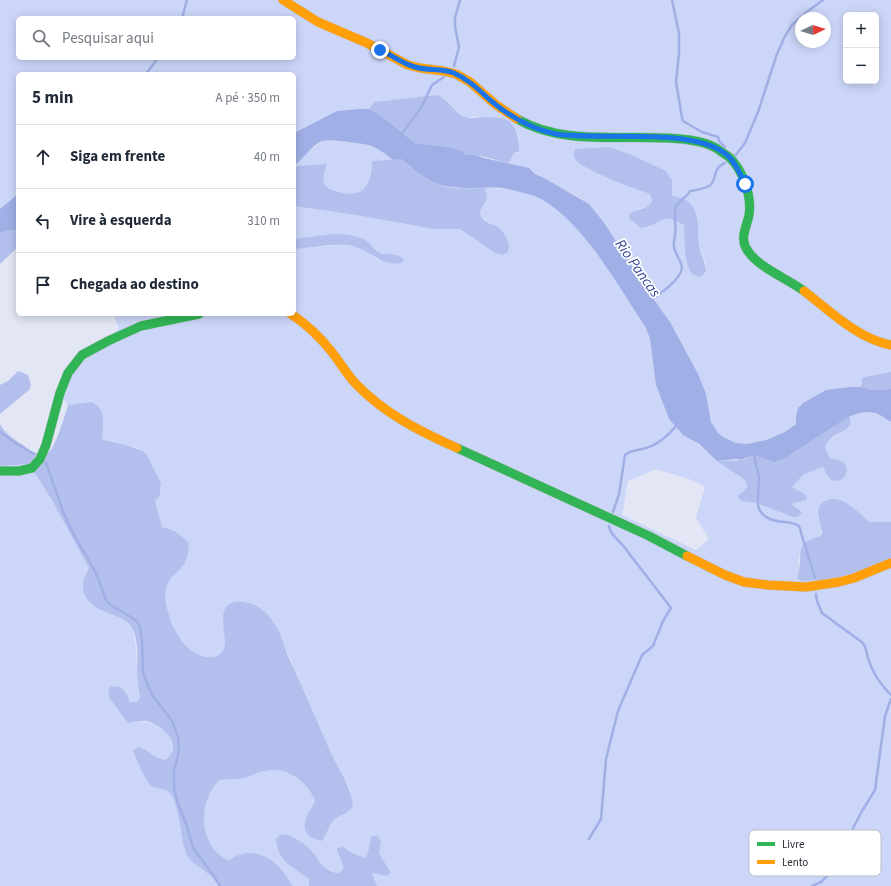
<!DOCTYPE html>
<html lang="pt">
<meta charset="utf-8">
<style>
body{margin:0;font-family:"Source Sans 3",sans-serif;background:#f6f6f7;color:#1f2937}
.controls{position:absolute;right:12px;top:12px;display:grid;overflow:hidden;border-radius:6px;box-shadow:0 2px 10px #0003}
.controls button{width:36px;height:36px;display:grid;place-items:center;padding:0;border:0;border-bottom:1px solid #e0e1e3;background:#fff;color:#1f2937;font:20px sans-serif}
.compass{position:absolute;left:795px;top:12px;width:36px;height:36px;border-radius:50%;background:#fff;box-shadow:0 2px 10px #0003;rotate:86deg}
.stop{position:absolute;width:12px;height:12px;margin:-9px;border:3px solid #1a73e8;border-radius:50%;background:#fff}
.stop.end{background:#1a73e8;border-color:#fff;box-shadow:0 1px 4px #0008}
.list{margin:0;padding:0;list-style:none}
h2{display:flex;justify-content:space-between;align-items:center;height:52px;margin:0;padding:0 16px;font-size:17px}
h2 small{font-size:13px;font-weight:400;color:#747a83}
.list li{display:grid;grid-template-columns:26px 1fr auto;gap:12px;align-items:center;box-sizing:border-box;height:64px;padding:0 16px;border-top:1px solid #e0e1e3}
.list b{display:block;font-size:15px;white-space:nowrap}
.list em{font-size:13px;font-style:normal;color:#747a83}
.icon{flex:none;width:22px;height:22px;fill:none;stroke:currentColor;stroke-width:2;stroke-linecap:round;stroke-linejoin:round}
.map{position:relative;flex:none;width:891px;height:886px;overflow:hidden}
.search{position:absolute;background:#fff;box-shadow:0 2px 10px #0003;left:16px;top:16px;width:280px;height:44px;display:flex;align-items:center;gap:10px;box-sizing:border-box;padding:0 14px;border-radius:6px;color:#747a83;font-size:15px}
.panel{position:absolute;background:#fff;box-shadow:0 2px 10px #0003;left:16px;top:72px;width:280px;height:244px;border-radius:6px}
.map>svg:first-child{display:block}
.green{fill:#cbd6f8;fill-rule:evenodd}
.forest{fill:#b3c0ee}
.water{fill:#a0afe5}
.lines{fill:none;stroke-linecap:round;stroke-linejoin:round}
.stream{stroke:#a0afe5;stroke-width:2.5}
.fast-casing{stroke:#c0c4d1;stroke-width:10}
.slow-casing{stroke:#c0c4d1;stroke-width:10}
.fast{stroke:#30b455;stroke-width:9}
.slow{stroke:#ff9f0a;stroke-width:9}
.route{stroke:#1a73e8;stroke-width:5}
.labels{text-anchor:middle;stroke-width:3.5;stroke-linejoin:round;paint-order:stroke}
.water-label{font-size:15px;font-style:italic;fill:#354598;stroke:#fff}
.key{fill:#fff;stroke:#bebfc3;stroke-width:1}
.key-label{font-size:11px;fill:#262a36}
</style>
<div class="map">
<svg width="891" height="886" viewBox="0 0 891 886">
<rect width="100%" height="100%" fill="#e2e6f5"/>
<path class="green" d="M0 0H891V372L864 377 862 378 861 387 826 390 803 403 798 408 796 416V424L785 432 766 440 747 444 736 443 723 437 718 433 713 427 708 409 670 322 649 293 605 224 582 199 535 174 529 168 508 163 519 143 518 134 513 127 496 117H466L460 114 445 99 437 95 374 102 369 109H358L337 111 294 133V74H18V194L0 209ZM846 15H876V81H846ZM18 18H294V58H18ZM801 18H825V42H801ZM610 147 632 155 666 171 672 180V195L685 199 698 227 699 246 706 263V271L696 276C681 263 686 242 684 225 668 215 663 218 648 228L638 209 647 207 653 202 650 194 635 189Z
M322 141C341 141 366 141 383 151 387 154 390 157 393 160L372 161C372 182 366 197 342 193 336 192 328 190 325 185 321 180 326 169 327 164L295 166 304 155Z
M485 188C500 188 528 191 541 199 586 225 618 285 646 328L650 339 656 385 669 419 683 435 693 440 715 459 745 480 747 486 745 490 741 492 746 502C759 503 774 509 785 515L800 510 792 505 794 503 800 502 803 493 792 487 803 475 823 467C829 478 833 486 845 476L838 461 830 458 825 447C830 438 836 437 843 431 847 428 849 423 851 419L849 416C867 411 876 411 891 422V522H869L854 508 818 516C823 534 824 537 805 542 803 547 799 552 799 557 798 564 800 567 797 573L802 581 822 580 891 558V886H377L372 873 386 876 391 873 379 853 381 841 378 836H372C368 844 370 852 365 859L354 854 343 847 338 854 344 864 343 870 338 873 327 870 308 847 297 839 276 845C281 863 296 869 309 879V886H293L276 863 263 855C256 856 235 862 229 861 225 861 220 855 217 852 197 832 201 800 219 780 228 779 237 780 244 778 252 776 258 772 265 771 287 766 306 781 315 800L314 806 310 811 311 838 322 841C328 835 328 827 333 821 339 815 348 814 353 807L350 789 334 761 320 727 275 624C268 615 252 599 239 602 235 603 229 608 225 611 222 621 227 647 222 653 218 658 211 658 205 656 199 655 193 652 188 649 174 637 165 608 166 590 167 576 182 570 187 558L171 529 162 527 155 501 160 495 161 483 147 455 138 448 103 440V422L91 402 68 405 60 395 80 357 118 330 119 328 113 314H294V249L343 245 353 246 362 250 378 260 402 263 404 260 403 258 379 252 369 243 307 238 294 239V206L356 215 434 229H460L495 253 502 255 507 253 509 249C506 243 504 235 500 229 494 222 484 224 480 214 477 206 489 203 485 188ZM656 469 689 479 705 487 696 518 709 539 696 550 622 515 628 481Z
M29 464 50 497 89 568 85 573 104 612 126 620 133 630 136 648 137 679 140 698 137 702H130L125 692 113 704 134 723C153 715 188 743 165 760L159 759 154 756H134L153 787C156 787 161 787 165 789 183 799 179 837 187 854 192 863 200 867 207 873 212 877 217 882 221 886H0V466Z"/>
<path class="forest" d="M437 95C450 100 456 115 466 117 472 119 478 117 485 117 490 117 495 117 500 118 517 120 519 138 519 152H515L508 163C494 160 480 154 466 155L463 151 449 147 415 143 379 114 369 109 374 102Z
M610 147 632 155 666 171 672 180V195C676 197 682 197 686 200 701 210 697 229 699 244 700 254 705 260 706 271L702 276C700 276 698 277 696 276 682 271 685 236 684 225 660 210 662 226 641 228L629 218 630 213 647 207 652 202 650 194C637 190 582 169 576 160 573 156 574 153 575 149Z
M401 159C412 168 424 179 437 184 452 190 469 188 485 188 485 191 487 194 487 197 486 206 475 210 483 219 487 224 495 224 499 228 506 234 512 246 507 253L502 255 495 253 460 229H434L356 215 294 206V166L327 164C326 169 321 180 325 185 328 189 334 191 339 192 364 199 372 183 372 161Z
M18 229V247L0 264V234L3 232Z
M333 234C344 234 361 235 369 243 373 246 375 251 381 253 388 255 399 253 404 260L402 263C383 267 370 251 353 246 338 242 310 248 294 249V239Z
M18 371 28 375 31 385 29 390 0 414V385L8 381Z
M891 372V389L872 390 861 387 862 378 864 377Z
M91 402C109 410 101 425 103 440L126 445 143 451 147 455 161 483 160 495 155 501 162 527C174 529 182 535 189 544 188 552 188 560 182 567 178 572 171 576 168 583 162 595 168 612 172 624 175 631 180 639 185 645 192 653 213 664 222 652 232 640 208 599 243 602 256 603 267 612 274 623 282 634 284 648 290 660 304 690 317 721 330 751 338 770 352 786 353 807 348 814 339 815 333 821 328 827 327 835 322 841 307 839 300 829 308 814 310 809 314 806 315 800 306 781 287 766 265 771 258 772 252 776 244 778 237 780 227 779 219 780 197 804 198 845 229 861 245 847 267 853 280 868 285 874 289 880 293 886H221C217 882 212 877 207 873 201 867 192 864 187 855 180 840 182 821 175 804 174 800 173 796 170 793 165 788 160 789 153 787 147 785 135 757 133 750L139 747C148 750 154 758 165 760 185 745 163 726 147 721 141 720 135 723 128 723L110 699 108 693 110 687C122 684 126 692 130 702H137L140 698C139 690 137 681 137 673 137 659 139 643 133 630 127 616 114 617 103 611 83 602 77 587 89 568L50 497 29 464 0 466V424C4 433 15 440 23 445 29 450 41 458 49 452 56 446 65 415 68 405Z
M849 416C856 428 841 431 834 436 830 439 827 442 825 447L830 458C834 459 840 460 843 462 852 470 843 485 832 480 828 478 825 471 823 467L803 475 792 487 803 493 807 497 806 500 794 503 792 505 800 510 802 513C796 522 784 513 777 511 770 508 763 506 756 503 751 502 746 502 740 500L738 496C741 492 745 491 747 486L745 480 717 461 744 460 751 456 754 455 774 461 787 457 838 424 844 418Z
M831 499C847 499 858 512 869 522H891V558L854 574 822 580 802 581 798 579C797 574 798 573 799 569 802 559 797 552 805 542L820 536 822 533C820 518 811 504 831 499Z
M286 834C294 837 301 841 308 847 319 857 321 871 338 873L343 870C344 861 338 857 337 848L343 847 354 854 365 858C370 852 368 844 372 836H378L381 841 379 853 391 873 387 876 372 873 377 886H309V879C294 868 276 860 276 839L280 835Z"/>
<path class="water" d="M358 109H369L379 114 415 143 449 147 463 151 466 155H475L484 158 529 168 535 174 544 178 589 204 605 224 649 293 670 322 698 374 706 394 711 422 718 433 723 437 736 443 747 444 766 440 785 432 796 424V416L798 408 803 403 826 390 850 387H861L872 390 891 389V422C886 419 880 414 874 413 863 410 846 416 838 424L787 457 774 462 754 455 741 460 737 459 717 461 699 444 683 435 669 419 656 385 650 339 646 328C618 286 585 224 541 199 532 194 513 190 502 188 493 187 482 188 472 188 435 188 429 182 401 159L393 160C386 154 378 148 369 145 361 143 329 139 322 141 313 144 302 160 294 166V133L337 111Z
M18 194V229L3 232 0 234V209Z"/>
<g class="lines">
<path class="stream" d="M672 0 679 33V53L676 82 682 118 683 121 702 132 718 137 719 141 725 147
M182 18 187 0
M454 66 459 47 455 27V18L460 0
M146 74 158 58
M401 135 421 108 432 85 444 77
M734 157 745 143 758 112 777 54 785 36 792 25 808 11 823 0
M650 300C659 295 682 279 682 267 682 262 675 254 674 247 673 243 675 239 675 235 677 226 673 216 676 207 678 201 686 198 690 191 696 190 704 189 709 186 718 181 711 169 725 163
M0 432 17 444 34 454
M754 454C755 462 758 471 759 478 760 494 751 511 770 519 781 524 790 520 799 526L815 578
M46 463 64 514 73 533 96 573 106 600 109 604 134 619 140 626 142 640 143 673 152 695 172 721 178 737 179 751 174 771V788L177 801 187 826 193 848 213 875 220 886
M613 512 619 494 625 455C630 450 639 450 646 448 657 445 669 435 676 426
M816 594 817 601 822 613 863 643C867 648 866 652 868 658 872 672 881 685 891 695
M589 839 601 819 606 759 618 711 642 655 653 646 663 621 671 608C656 588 640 568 625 548 620 541 610 535 609 526
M812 886 821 882 829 874 862 811 875 790 885 716 891 699"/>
<defs>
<path id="fast" d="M517 119C563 145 616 135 666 138 682 139 702 140 716 148 720 151 725 154 729 157 743 170 752 196 749 215 747 226 740 237 746 248 756 267 787 278 804 291
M457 448 649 536 687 556
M0 471H19L32 468 40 459 46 445 60 393 68 373 82 355 108 341 141 326 199 314"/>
<path id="slow" d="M283 0 318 22 367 43 408 65 420 68 444 71 456 74 470 82 495 104 517 119
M804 291C830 311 858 339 891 345
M291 314C306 324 320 337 331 351 340 362 347 375 357 385 385 414 421 432 457 448
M687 556 725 575 744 582 768 585 806 587 839 582 854 578 891 563"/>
</defs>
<use href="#fast" class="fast-casing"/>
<use href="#slow" class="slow-casing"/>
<use href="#fast" class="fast"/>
<use href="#slow" class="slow"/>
</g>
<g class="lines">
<path class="route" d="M380 50C392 55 403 64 415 67 428 71 441 68 454 73 468 79 479 90 490 100 510 117 531 129 556 134 600 141 696 126 728 156 736 163 740 174 745 184"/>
</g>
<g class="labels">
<g class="water-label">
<text transform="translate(638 268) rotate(55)" y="5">Rio Pancas</text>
</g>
</g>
<rect x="749" y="830" width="132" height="46" rx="6" class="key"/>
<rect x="757" y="842" width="18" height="4" fill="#30b455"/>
<rect x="757" y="860" width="18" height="4" fill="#ff9f0a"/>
<g class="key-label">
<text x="782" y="848">Livre</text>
<text x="782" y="866">Lento</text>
</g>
</svg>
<div class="controls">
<button>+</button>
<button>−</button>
</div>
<svg class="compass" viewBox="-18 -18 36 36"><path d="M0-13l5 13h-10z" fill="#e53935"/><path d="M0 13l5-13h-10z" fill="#747a83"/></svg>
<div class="stop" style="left:745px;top:184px"></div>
<div class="stop end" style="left:380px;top:50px"></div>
<div class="search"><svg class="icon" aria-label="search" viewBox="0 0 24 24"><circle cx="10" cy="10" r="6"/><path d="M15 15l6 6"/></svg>Pesquisar aqui</div>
<section class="panel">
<h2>5 min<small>A pé · 350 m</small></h2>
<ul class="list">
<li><svg class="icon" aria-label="ahead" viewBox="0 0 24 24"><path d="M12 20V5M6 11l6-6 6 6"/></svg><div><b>Siga em frente</b></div><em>40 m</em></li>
<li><svg class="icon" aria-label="left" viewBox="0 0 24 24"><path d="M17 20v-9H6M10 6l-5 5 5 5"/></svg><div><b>Vire à esquerda</b></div><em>310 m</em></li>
<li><svg class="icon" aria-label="arrive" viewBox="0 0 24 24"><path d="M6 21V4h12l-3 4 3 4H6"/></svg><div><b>Chegada ao destino</b></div></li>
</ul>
</section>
</div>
